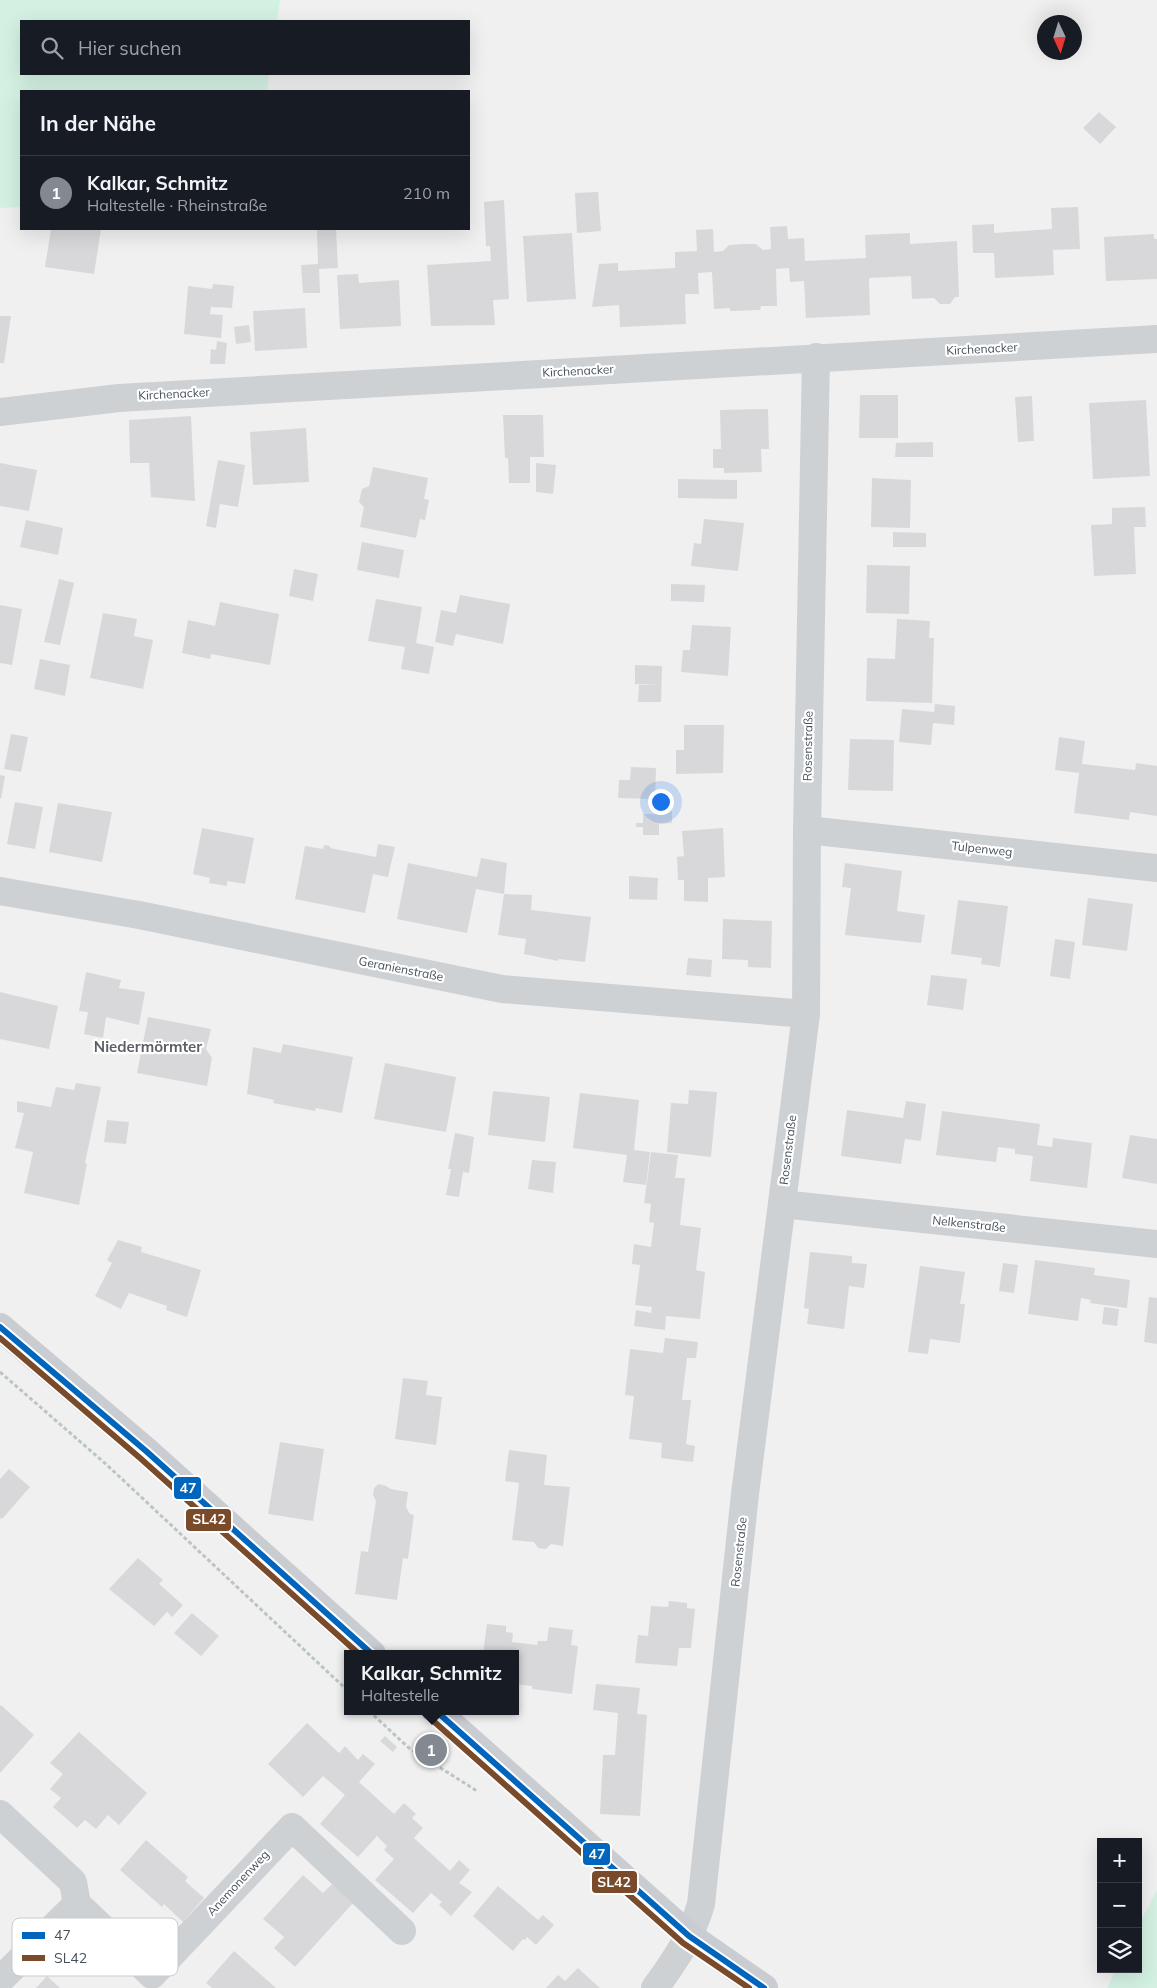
<!DOCTYPE html>
<html lang="de">
<meta charset="utf-8">
<style>
body{margin:0;font-family:Mulish,sans-serif;background:#20242c;color:#f1f3f6}
.controls{position:absolute;right:15px;bottom:15px;display:grid;overflow:hidden;border-radius:0px;box-shadow:0 5px 20px #0002}
.controls button{width:45px;height:45px;display:grid;place-items:center;padding:0;border:0;border-bottom:1px solid #363941;background:#171b24;color:#f1f3f6;font:25px sans-serif}
.compass{position:absolute;left:1037px;top:15px;width:45px;height:45px;border-radius:50%;background:#171b24;box-shadow:0 5px 20px #0002;rotate:176deg}
.you{position:absolute;left:660px;top:801px;width:18px;height:18px;margin:-12px;border:4px solid #fff;border-radius:50%;background:#1a73e8;box-shadow:0 0 0 8px #1a73e833}
.badge{display:grid;place-items:center;width:32px;height:32px;border-radius:50%;background:#828991;color:#fff;font-size:16px;font-weight:700}
.pin{position:absolute;translate:-50% -50%;border:2px solid #fff;box-shadow:0 1px 5px #0006}
.popup{position:absolute;left:344px;top:1650px;width:175px;height:65px;box-sizing:border-box;display:grid;place-content:center;border-radius:0px;background:#171b24;filter:drop-shadow(0 1px 4px #0005);font-size:16px;white-space:nowrap;color:#9ea1a6}
.popup b{font-size:19px;color:#f1f3f6}
.popup::after{content:'';position:absolute;left:50%;top:100%;margin-left:-10px;border:10px solid transparent;border-top-color:#171b24}
.list{margin:0;padding:0;list-style:none}
h2{display:flex;justify-content:space-between;align-items:center;height:65px;margin:0;padding:0 20px;font-size:21px}
h2 small{font-size:16px;font-weight:400;color:#9ea1a6}
.list li{display:grid;grid-template-columns:32px 1fr auto;gap:15px;align-items:center;box-sizing:border-box;height:75px;padding:0 20px;border-top:1px solid #363941}
.list b{display:block;font-size:19px;white-space:nowrap}
.list p{margin:0;font-size:16px;white-space:nowrap;color:#9ea1a6}
.list em{font-size:16px;font-style:normal;color:#9ea1a6}
.icon{flex:none;width:28px;height:28px;fill:none;stroke:currentColor;stroke-width:2;stroke-linecap:round;stroke-linejoin:round}
.map{position:relative;flex:none;width:1157px;height:1988px;overflow:hidden}
.search{position:absolute;background:#171b24;box-shadow:0 5px 20px #0002;left:20px;top:20px;width:450px;height:55px;display:flex;align-items:center;gap:12px;box-sizing:border-box;padding:0 18px;border-radius:0px;color:#9ea1a6;font-size:19px}
.panel{position:absolute;background:#171b24;box-shadow:0 5px 20px #0002;left:20px;top:90px;width:450px;height:140px;border-radius:0px}
.map>svg:first-child{display:block}
.green{fill:#d3f1e2}
.building{fill:#d8d8db}
.lines{fill:none;stroke-linecap:round;stroke-linejoin:round}
.path{stroke:#bac6c4;stroke-width:3;stroke-dasharray:4 2.5;stroke-linecap:butt}
.minor{stroke:#ced1d4;stroke-width:28}
.major{stroke:#c9ccd1;stroke-width:28}
.bus-1-casing{stroke:#fff;stroke-width:10}
.bus-2-casing{stroke:#fff;stroke-width:10}
.bus-1{stroke:#0065bd;stroke-width:6}
.bus-2{stroke:#7a4b2a;stroke-width:6}
.labels{text-anchor:middle;stroke-width:4.5;stroke-linejoin:round;paint-order:stroke}
.street-label{font-size:12px;fill:#46515e;stroke:#fff}
.quarter-label{font-size:15px;font-weight:bold;fill:#5b5f65;stroke:#fff}
.key{fill:#fff;stroke:#c8cbcf;stroke-width:1}
.key-label{font-size:14px;fill:#46515e}
.line-badge{stroke:#fff;stroke-width:2}
.badge-label{font-size:14px;text-anchor:middle;font-weight:bold;fill:#fff}
</style>
<div class="map">
<svg width="1157" height="1988" viewBox="0 0 1157 1988">
<rect width="100%" height="100%" fill="#f1f0f0"/>
<path class="green" d="M0 0H280L277 21H21V74H269L267 91H21V207L0 208Z
M1157 1890V1988H1107L1116 1969H1138V1926Z"/>
<path class="building" d="M1099 112 1116 127 1100 144 1083 128Z
M598 192 601 231 577 233 575 193Z
M504 200 509 299 493 300 495 325 431 326 427 265 491 261 490 246H486L484 202Z
M1078 207 1080 249 1053 250 1054 275 995 278 994 253H973L972 225 994 224V233L1052 229 1051 208Z
M787 226 788 239 804 238 805 261 866 258 865 235 910 233V244L957 241 959 297H955L950 304H940L934 298 912 299 911 276 869 278 870 315 806 318 804 281 790 282 789 268 776 269 777 306H761L760 310 730 311V308L714 309 712 272 698 273 699 294H685L686 324 620 327 619 305 592 307 599 264 618 263V271L675 268V252L697 251 696 230 713 229 714 252 723 251 729 245 743 244H756L763 250 771 249 770 227Z
M51 229H101L94 274 45 267Z
M317 229H336L338 268 319 269 320 293H303L301 265 318 264Z
M572 233 576 299 527 302 523 236Z
M1154 234V239H1157V279L1106 281 1104 237Z
M358 274 359 283 399 280 401 326 340 329 337 275Z
M213 284 234 286 232 308 211 307 210 314 223 315 221 338 184 334 188 286 212 289Z
M305 308 307 348 255 351 253 311Z
M0 316H11L4 363H0Z
M249 325 251 342 236 344 234 327Z
M217 341 227 343 225 364H210L211 349 216 350Z
M860 395H898V438H859Z
M1032 396 1034 441 1018 442 1015 397Z
M1146 400 1150 476 1093 479 1089 403Z
M768 409 769 449H761L762 472 724 473V468H713V449H721L720 410Z
M503 415H543L544 457H530V483H509L508 458H505Z
M191 416 195 501 151 497 149 463H130L129 420Z
M306 428 309 482 253 485 250 432Z
M933 442V457H895L896 443Z
M218 460 245 465 238 507 220 504 216 528 206 526Z
M0 463 37 470 29 511 0 506Z
M536 463 556 465 553 494 536 492Z
M373 467 428 478 424 499 429 500 425 520 420 519 416 538 360 527 364 507 359 502 362 489 369 486Z
M872 478 911 480 910 528 871 527Z
M678 479 737 480V499L678 498Z
M1145 507 1146 527H1134L1136 574 1094 576 1091 525 1112 524V508Z
M704 519 744 523 738 571 691 566 694 543 701 544Z
M26 520 63 528 58 555 20 547Z
M893 532 926 533V547H893Z
M362 542 404 550 399 578 357 570Z
M867 565 910 566 909 614 866 613Z
M294 569 318 574 313 601 289 596Z
M59 579 74 583 60 645 44 642Z
M671 584 705 585 704 602 671 601Z
M460 595 510 604 503 644 456 634 453 646 435 642 441 610 456 613Z
M376 599 422 607 416 643 434 647 429 674 401 669 405 647 368 641Z
M220 602 279 614 270 665 211 654 210 659 182 653 188 620 215 626Z
M0 605 22 609 12 665 0 663Z
M103 613 137 619 134 636 153 640 143 689 90 678Z
M897 619 930 621 929 638H934L932 703 866 701 867 658 895 659Z
M692 625 731 627 728 676 681 672 683 650H690Z
M40 659 70 665 65 696 34 689Z
M635 665 662 666 661 702H638L639 685H657L635 684Z
M935 704 955 706 954 725 933 723 931 745 899 742 902 709 934 712Z
M684 725H724L723 773 676 774V750H684Z
M11 734 28 737 21 772 4 769Z
M1059 737 1085 741 1082 764 1135 770 1136 763 1157 766V816L1130 812 1129 820 1074 813 1079 773 1055 770Z
M850 739 894 740 893 791 848 790Z
M631 767 656 768 655 799 618 798 619 780H630Z
M0 775 5 776 1 799 0 798Z
M15 802 43 807 35 849 7 844Z
M58 803 112 812 102 862 49 852Z
M672 811V823L659 824V835H643V827H636V823H643V814H665V812Z
M202 828 254 838 245 884 227 881V886L209 883 210 878 193 874Z
M723 828 725 877 708 878V902L684 901V880H678L677 857 684 856 682 831Z
M378 844 395 847 388 877 373 874 365 913 295 899 305 846 323 849 324 845 330 846V848L376 857Z
M481 858 507 863 504 894 532 895 531 910 591 917 585 962 559 959 558 961 524 954 526 939 498 935 504 894 476 889 467 933 397 919 408 863 477 877Z
M845 863 902 871 897 911 925 915 921 943 845 935 851 888 842 887Z
M629 876 658 878 657 900 629 899Z
M1088 898 1133 904 1127 951 1082 945Z
M958 900 1008 906 1000 967 981 964 982 958 951 954Z
M723 919 772 921 771 968 748 967V960L722 959Z
M1055 939 1075 942 1070 979 1050 976Z
M688 958 712 960 711 977 686 975Z
M86 972 121 980 119 988 145 992 139 1025 106 1017 103 1038 84 1034 88 1012 79 1011Z
M931 975 967 979 963 1010 927 1005Z
M0 992 58 1006 49 1049 0 1039Z
M148 1017 211 1029 206 1049 212 1058 207 1086 137 1073Z
M283 1044 353 1057 342 1113 316 1108 315 1111 273 1103 274 1100 247 1094 253 1047 281 1053Z
M385 1063 456 1077 446 1132 374 1119Z
M76 1083 101 1087 85 1163 87 1164 79 1205 24 1193 33 1152 15 1148 24 1113 17 1112V1101L51 1107 56 1087 74 1090Z
M689 1090 717 1092 711 1157 667 1152 671 1103 688 1104Z
M493 1091 550 1097 545 1142 488 1135Z
M580 1093 639 1100 634 1150 650 1152 646 1185 623 1182 627 1155 573 1148Z
M906 1101 926 1104 921 1141 905 1139 901 1164 841 1156 847 1110 903 1118Z
M942 1111 1040 1124 1037 1145 1052 1147 1053 1138 1092 1143 1087 1188 1030 1181 1033 1156 1015 1154V1149L998 1147 996 1162 936 1155Z
M107 1120 129 1122 126 1144 104 1142Z
M455 1133 474 1137 469 1173 463 1172 459 1197 446 1195 451 1169H448Z
M1130 1135 1157 1139V1184L1122 1178Z
M651 1152 678 1155 675 1178H685L680 1225 701 1228 696 1270 705 1272 700 1319 666 1316 665 1330 634 1326 636 1310 651 1313 652 1307 635 1305 640 1265 632 1264 634 1244 651 1247 654 1223 649 1222 651 1204 644 1203Z
M532 1160 556 1162 553 1193 528 1189Z
M118 1240 142 1247 141 1252 201 1270 187 1317 166 1310 167 1306 129 1293 121 1309 95 1296 112 1263 107 1260Z
M810 1252 852 1256V1263L867 1264 864 1288 849 1286 844 1329 807 1324 809 1309 804 1308Z
M1035 1260 1095 1268 1094 1275 1130 1280 1127 1308 1090 1303 1091 1300 1081 1298 1078 1321 1028 1314Z
M1003 1263 1018 1265 1014 1293 999 1291Z
M920 1266 965 1272 960 1304H965L960 1343 930 1339 928 1354 908 1352Z
M1149 1297 1157 1298V1344L1144 1342Z
M1104 1307 1119 1309 1117 1326 1102 1324Z
M665 1338 698 1342 696 1358H687L682 1400H691L686 1444 695 1446 693 1462 661 1458 662 1443 629 1439 634 1396 625 1395 630 1349 663 1353Z
M403 1378 428 1381 426 1395 442 1397 436 1445 395 1439Z
M280 1442 324 1449 313 1521 268 1514Z
M509 1450 547 1455 544 1485 570 1487 563 1546 551 1544 546 1549 538 1548 534 1542 512 1540 519 1483 505 1481Z
M9 1469 30 1487 2 1519 0 1518V1479Z
M379 1484 386 1486 391 1489 408 1492 406 1507 410 1514 414 1515 408 1559 403 1558 397 1600 355 1594 361 1551 368 1552 376 1501 373 1495 374 1488Z
M138 1558 163 1580 159 1584 183 1605 172 1617 167 1612 154 1626 109 1589Z
M669 1601 687 1603V1608L695 1609 691 1648H679L677 1666 635 1663 638 1635 648 1636 651 1606 668 1607Z
M192 1613 219 1636 201 1656 174 1633Z
M487 1624 506 1626V1632L513 1633 512 1642 537 1645 538 1641H547L549 1627 573 1630 571 1645 578 1646 572 1694 532 1689V1686L515 1684V1654H483Z
M596 1684 640 1688 637 1714 647 1715 640 1816 600 1814 603 1755H615L618 1713 593 1710Z
M1 1705 34 1735 0 1773V1706Z
M307 1723 339 1753 345 1746 358 1760 363 1754 375 1764 359 1782 394 1814 404 1803 416 1814 412 1818 423 1828 414 1838 450 1871 459 1860 470 1870 459 1883 472 1892 451 1916 439 1905 442 1902 431 1893 413 1913 375 1880 394 1859 384 1850 387 1846 377 1836 358 1857 320 1824 345 1795 323 1776 303 1797 268 1764Z
M79 1732 147 1793 119 1825 108 1815 96 1829 85 1820 77 1828 53 1807 61 1798 50 1789 63 1774 50 1763Z
M385 1736 397 1747 393 1752 380 1741Z
M146 1840 188 1877 185 1881 204 1898 183 1922 164 1904 162 1907 120 1870Z
M303 1875 323 1893 333 1883 354 1902 295 1967 274 1948 284 1937 263 1919Z
M498 1886 538 1920 543 1915 554 1925 536 1945 527 1937 525 1940 523 1939 513 1951 473 1916Z
M234 1951 276 1988H212L206 1983Z
M578 1968 600 1988H546L558 1975 565 1981Z
M47 1976 60 1988H36Z"/>
<g class="lines">
<path class="path" d="M0 1372 107 1465 347 1690
M369 1711 409 1748 477 1791"/>
<path class="minor" d="M0 412 119 398 1157 339
M807 830 1157 868
M0 891 139 915 502 989 806 1014
M782 1204 1157 1244
M0 1814 73 1882 77 1904
M0 1980 77 1904 152 1975 292 1827 402 1931
M655 1988C674 1962 692 1936 701 1904L745 1494 806 1014 807 830 816 357"/>
<path class="major" d="M0 1327 146 1451 372 1654
M436 1711 689 1936 764 1988"/>
<defs>
<path id="bus-1" d="M0 1327 146 1451 372 1654
M436 1711 689 1936 764 1988"/>
<path id="bus-2" d="M0 1338 140 1458 359 1654
M430 1718 683 1943 749 1988"/>
</defs>
<use href="#bus-1" class="bus-1-casing"/>
<use href="#bus-2" class="bus-2-casing"/>
<use href="#bus-1" class="bus-1"/>
<use href="#bus-2" class="bus-2"/>
</g>
<g class="labels">
<g class="street-label">
<text transform="translate(982 349) rotate(-3)" y="4">Kirchenacker</text>
<text transform="translate(578 371) rotate(-3)" y="4">Kirchenacker</text>
<text transform="translate(174 394) rotate(-3)" y="4">Kirchenacker</text>
<text transform="translate(808 746) rotate(-89)" y="4">Rosenstraße</text>
<text transform="translate(982 849) rotate(6)" y="4">Tulpenweg</text>
<text transform="translate(401 969) rotate(11)" y="4">Geranienstraße</text>
<text transform="translate(788 1150) rotate(-83)" y="4">Rosenstraße</text>
<text transform="translate(969 1224) rotate(6)" y="4">Nelkenstraße</text>
<text transform="translate(739 1552) rotate(-84)" y="4">Rosenstraße</text>
<text transform="translate(238 1883) rotate(-47)" y="4">Anemonenweg</text>
</g>
<g class="quarter-label">
<text x="148" y="1052">Niedermörmter</text>
</g>
</g>
<rect x="12" y="1918" width="166" height="58" rx="8" class="key"/>
<rect x="22" y="1932" width="23" height="7" fill="#0065bd"/>
<rect x="22" y="1955" width="23" height="6" fill="#7a4b2a"/>
<g class="key-label">
<text x="54" y="1940">47</text>
<text x="54" y="1963">SL42</text>
</g>
<g class="line-badge">
<rect x="173" y="1476" width="29" height="24" rx="5" fill="#0065bd"/>
<rect x="185" y="1508" width="47" height="24" rx="5" fill="#7a4b2a"/>
<rect x="582" y="1842" width="29" height="24" rx="5" fill="#0065bd"/>
<rect x="591" y="1870" width="47" height="24" rx="5" fill="#7a4b2a"/>
</g>
<g class="badge-label">
<text x="188" y="1493">47</text>
<text x="209" y="1524">SL42</text>
<text x="597" y="1859">47</text>
<text x="614" y="1887">SL42</text>
</g>
</svg>
<div class="controls">
<button>+</button>
<button>−</button>
<button><svg class="icon" aria-label="layers" viewBox="0 0 24 24"><path d="M12 4l9 5-9 5-9-5zM3 14l9 5 9-5"/></svg></button>
</div>
<svg class="compass" viewBox="-18 -18 36 36"><path d="M0-13l5 13h-10z" fill="#e53935"/><path d="M0 13l5-13h-10z" fill="#9ea1a6"/></svg>
<div class="you"></div>
<div class="pin badge" style="left:431px;top:1750px">1</div>
<div class="popup"><b>Kalkar, Schmitz</b>Haltestelle</div>
<div class="search"><svg class="icon" aria-label="search" viewBox="0 0 24 24"><circle cx="10" cy="10" r="6"/><path d="M15 15l6 6"/></svg>Hier suchen</div>
<section class="panel">
<h2>In der Nähe<small></small></h2>
<ul class="list">
<li><span class="badge">1</span><div><b>Kalkar, Schmitz</b><p>Haltestelle · Rheinstraße</p></div><em>210 m</em></li>
</ul>
</section>
</div>
